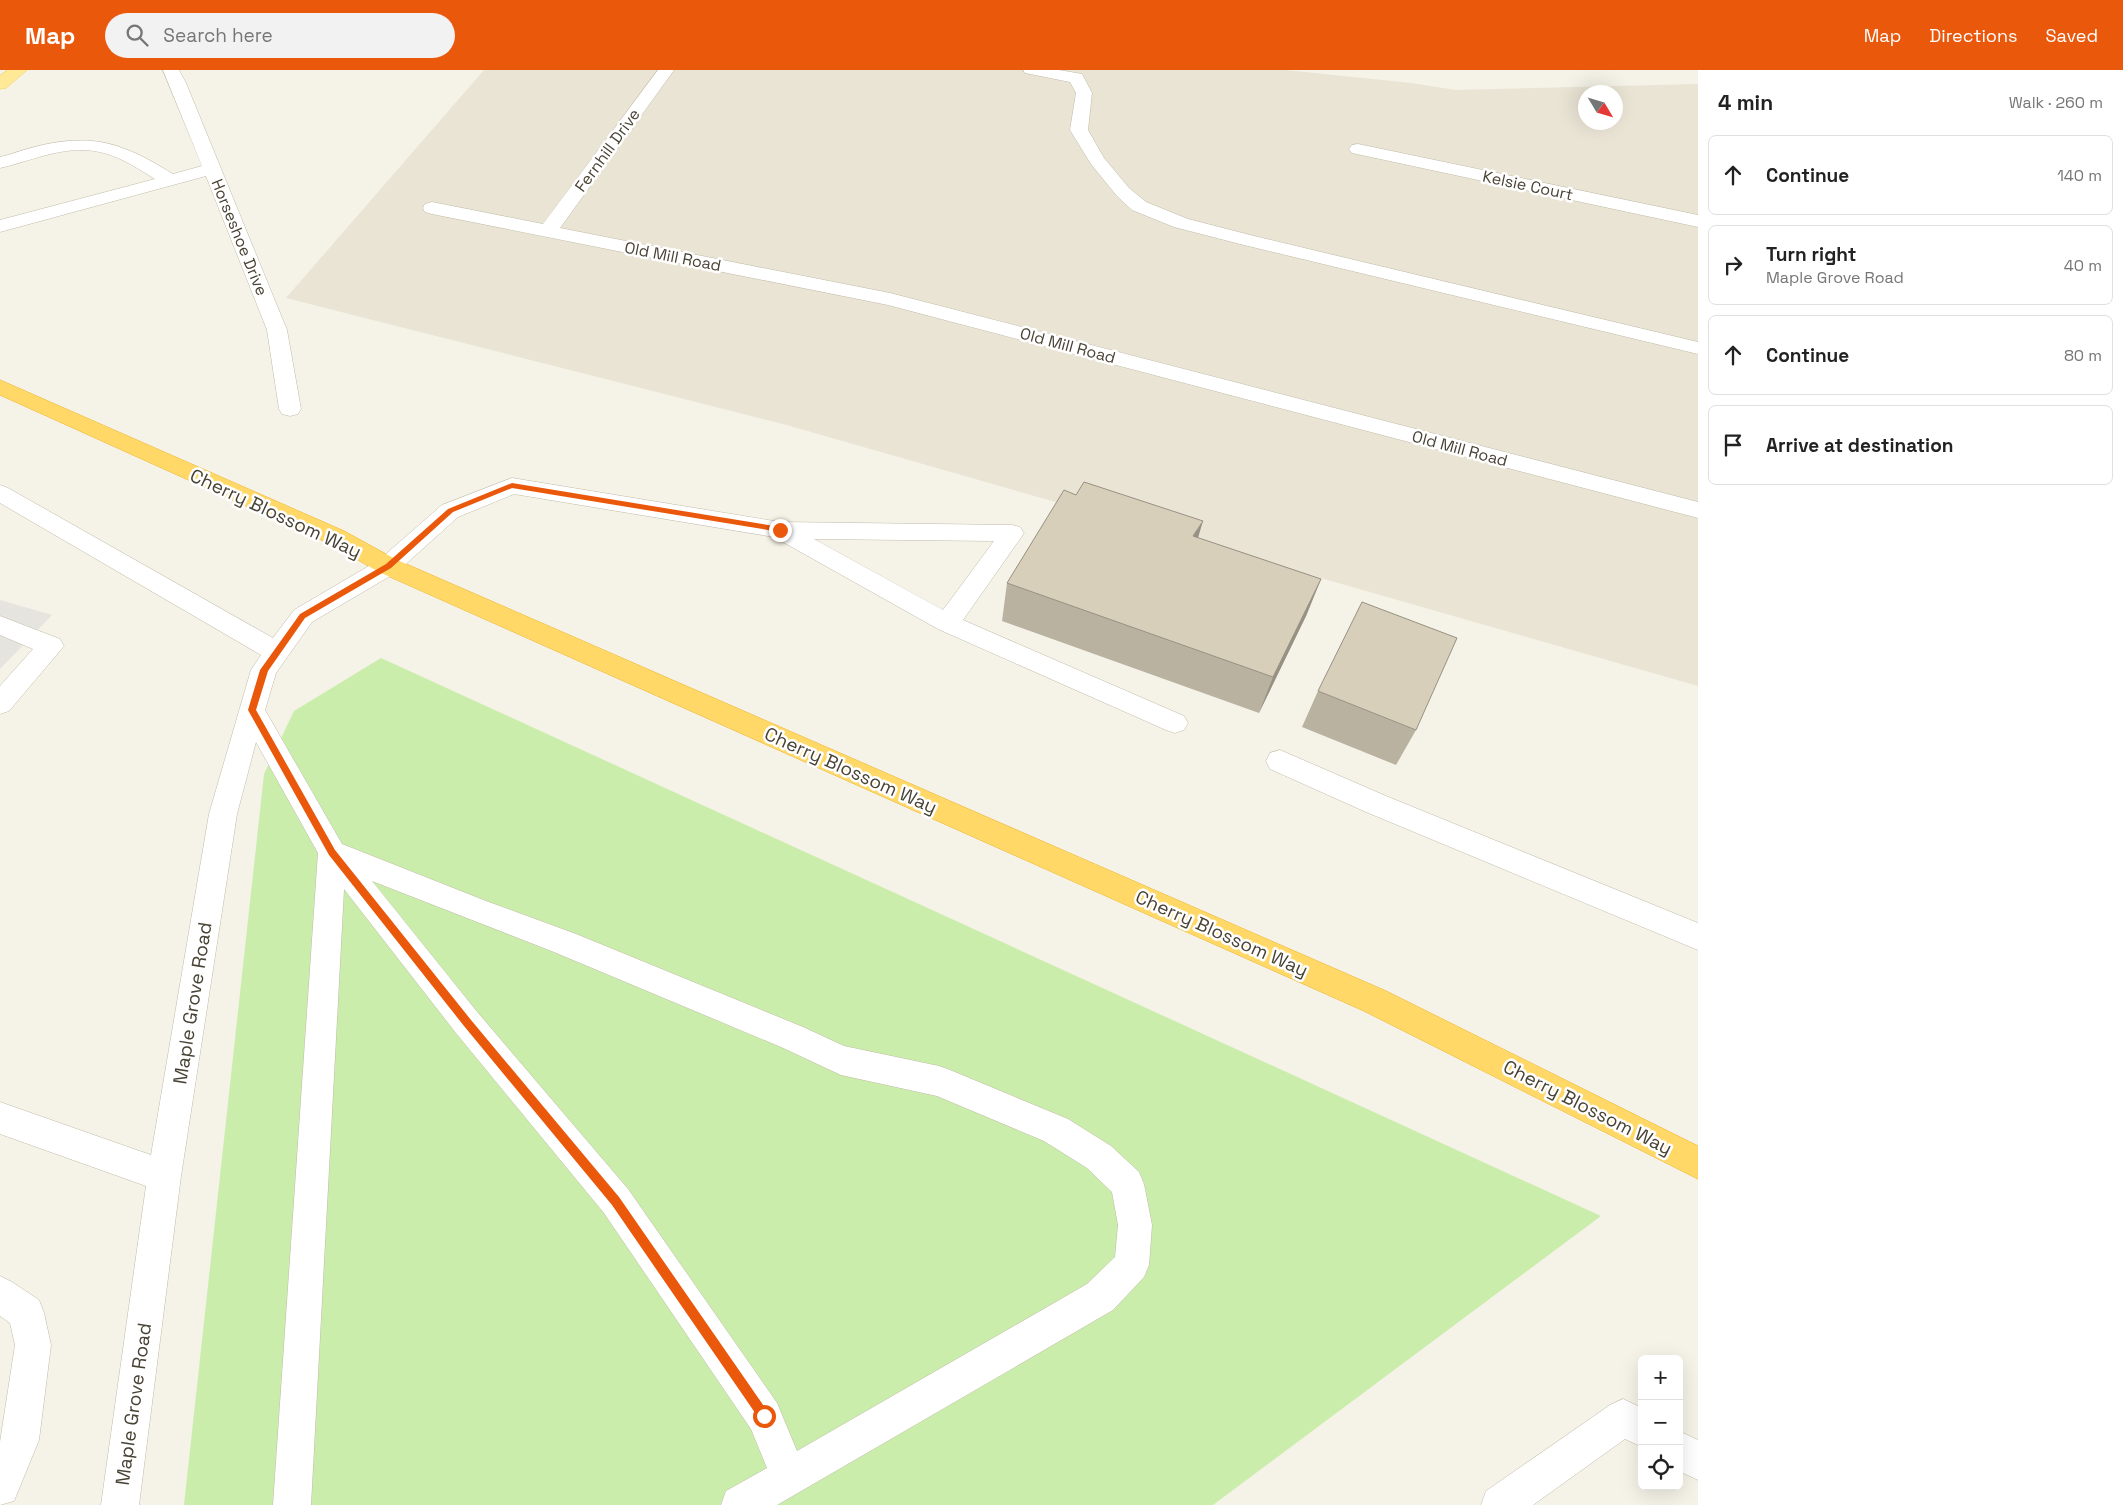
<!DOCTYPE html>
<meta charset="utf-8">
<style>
body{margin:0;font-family:"Space Grotesk",sans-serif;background:#f2f2f2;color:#222}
.controls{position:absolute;right:15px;bottom:15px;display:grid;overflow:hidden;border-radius:8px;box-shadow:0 5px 20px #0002}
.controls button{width:45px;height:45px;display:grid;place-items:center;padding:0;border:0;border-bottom:1px solid #e0e0e0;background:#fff;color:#222;font:25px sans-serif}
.compass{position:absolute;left:1578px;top:15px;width:45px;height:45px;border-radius:50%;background:#fff;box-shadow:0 5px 20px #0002;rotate:128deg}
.stop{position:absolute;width:15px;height:15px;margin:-11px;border:4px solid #ea580c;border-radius:50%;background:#fff}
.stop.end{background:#ea580c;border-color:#fff;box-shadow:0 1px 5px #0008}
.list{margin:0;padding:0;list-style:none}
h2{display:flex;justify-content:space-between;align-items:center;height:65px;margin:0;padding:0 20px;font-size:21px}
h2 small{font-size:16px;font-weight:400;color:#767676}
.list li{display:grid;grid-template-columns:32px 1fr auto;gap:15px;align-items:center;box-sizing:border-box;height:80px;margin:0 10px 10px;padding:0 10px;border:1px solid #e0e0e0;border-radius:8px}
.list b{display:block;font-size:19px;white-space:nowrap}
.list p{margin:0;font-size:16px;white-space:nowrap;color:#767676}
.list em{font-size:16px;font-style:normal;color:#767676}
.icon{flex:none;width:28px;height:28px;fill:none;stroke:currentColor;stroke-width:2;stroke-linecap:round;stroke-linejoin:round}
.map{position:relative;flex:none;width:1698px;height:1435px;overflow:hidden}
header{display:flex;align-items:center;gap:30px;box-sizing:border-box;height:70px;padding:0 25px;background:#ea580c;color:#fff}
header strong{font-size:24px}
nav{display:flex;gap:28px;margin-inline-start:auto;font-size:18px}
.search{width:350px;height:45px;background:#f2f2f2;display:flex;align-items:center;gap:12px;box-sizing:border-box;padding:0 18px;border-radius:28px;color:#767676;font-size:19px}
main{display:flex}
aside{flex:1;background:#fff}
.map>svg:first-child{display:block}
.residential{fill:#e9e4d4;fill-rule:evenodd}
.green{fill:#cbedac}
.parking{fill:#e6e4df}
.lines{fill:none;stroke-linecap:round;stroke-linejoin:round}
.minor-casing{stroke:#c1bba8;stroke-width:1}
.major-casing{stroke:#efce5b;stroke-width:1}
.highway-casing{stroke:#ecb32a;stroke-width:1}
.minor{fill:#fff;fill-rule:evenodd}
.major{fill:#ffe996;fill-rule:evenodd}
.highway{fill:#ffd868;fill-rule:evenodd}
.wall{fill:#bab2a1}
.shaded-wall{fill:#979183}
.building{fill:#d8cfbb;stroke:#979183}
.route{fill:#ea580c}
.labels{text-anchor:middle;stroke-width:5;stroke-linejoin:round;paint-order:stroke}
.far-street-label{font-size:16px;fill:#494335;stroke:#fff}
.street-label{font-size:19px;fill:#494335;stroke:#fff}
</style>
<header>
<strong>Map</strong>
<div class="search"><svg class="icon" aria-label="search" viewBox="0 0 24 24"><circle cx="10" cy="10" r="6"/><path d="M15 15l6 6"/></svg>Search here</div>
<nav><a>Map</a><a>Directions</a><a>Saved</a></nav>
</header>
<main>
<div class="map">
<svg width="1698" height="1435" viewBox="0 0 1698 1435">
<rect width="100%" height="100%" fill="#f5f2e7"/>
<path class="residential" d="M484 0H1285L1411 13 1456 20 1698 14V616L783 354 286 228ZM1586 22H1616V52H1586Z"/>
<path class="green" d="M381 588 1601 1146 1213 1435H184L264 704 294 641Z"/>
<path class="parking" d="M0 530 52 545 0 599Z"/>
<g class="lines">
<defs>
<path id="minor" d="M163 0H179L186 13 287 260 301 339 298 344 290 346 282 344 279 339 267 260 206 106 0 162V150L155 109C140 100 124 89 107 84 70 72 35 90 0 98V87L8 85C46 72 86 63 125 79 142 85 158 95 173 104L202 96Z
M658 0H674L560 158 890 223 1698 432V448L888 235 432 144 425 142 423 138 425 134 432 132 543 154Z
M1023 0H1059L1082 4 1092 23 1088 60 1104 88 1129 118 1146 132 1188 149 1254 166 1698 272V284L1244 175 1174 157 1132 140 1117 126 1091 94 1070 60 1076 23 1070 12 1025 3Z
M1358 74 1698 145V157L1352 83 1349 79 1352 75Z
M512 408 780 452 1012 455 1020 457 1024 463 1020 469 963 550 1184 646 1188 653 1184 660 1175 663 1166 660 938 559 774 467 514 424 458 447 397 502 312 552 276 603 265 640 342 774 486 831 576 864 803 957 844 976 939 996 950 1000 1068 1049 1111 1076 1139 1102 1144 1114 1152 1155 1149 1195 1144 1207 1113 1240 777 1435H721L726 1421 767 1398 751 1359 604 1143 456 963 344 819 311 1435H273L318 783 256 672 237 744 181 1106 139 1435H101L146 1116 0 1064V1032L151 1085 209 744 251 600 261 585 0 433V415L8 418 273 568 294 540 379 490 442 435ZM814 469 994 471 943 540ZM372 811 554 882 781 977 841 1005 937 1026 1044 1071 1087 1098 1112 1122 1118 1155 1115 1187 1087 1214 797 1381 777 1333 628 1119 478 943Z
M0 546 60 569 64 576 9 641 0 644V616L33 579 0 565Z
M1280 680 1386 726 1698 853V880L1366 742 1270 699 1266 691 1270 683Z
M0 1206 12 1212 39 1230 44 1243 51 1275 39 1370 14 1431 0 1435V1372L15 1275 10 1253 0 1246Z
M1623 1329 1642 1338V1377L1625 1369 1533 1435H1481L1486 1421 1610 1335Z
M1679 1361 1698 1370V1410L1679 1401Z"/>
<path id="major" d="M8 0H27L6 18 0 19V6Z"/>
<path id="highway" d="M0 310 344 461 397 490 1386 921 1698 1076V1109L1364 941 379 502 328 473 0 325Z"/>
</defs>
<use href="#minor" class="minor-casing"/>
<use href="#major" class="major-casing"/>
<use href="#highway" class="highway-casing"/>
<use href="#minor" class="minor"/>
<use href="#major" class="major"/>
<use href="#highway" class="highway"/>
</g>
<path class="wall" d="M1198 468 1321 509 1306 546 1259 643 1002 551 1007 513Z
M1318 621 1416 660 1396 695 1302 657Z"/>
<path class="shaded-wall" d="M1203 451 1192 488 1193 466Z
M1321 509 1306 546 1259 643 1273 607Z"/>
<path class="building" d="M1084 412 1203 451 1193 466 1321 509 1273 607 1007 513 1064 420 1076 425Z
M1362 532 1457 568 1416 660 1318 621Z"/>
<path class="route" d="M512 413 780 457 784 460 780 462 512 418 453 442 391 498 305 548 268 601 256 640 335 780 471 950 619 1127 768 1342 770 1346 768 1350 764 1352 760 1350 612 1135 464 956 329 785 248 640 260 600 300 544 386 494 448 439Z"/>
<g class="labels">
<g class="far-street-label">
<text transform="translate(607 80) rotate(-54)" y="6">Fernhill Drive</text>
<text transform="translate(1528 115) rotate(12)" y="6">Kelsie Court</text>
<text transform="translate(240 167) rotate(68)" y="6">Horseshoe Drive</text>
<text transform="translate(673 186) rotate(11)" y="6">Old Mill Road</text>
<text transform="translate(1068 275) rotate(15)" y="6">Old Mill Road</text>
<text transform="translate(1460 378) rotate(15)" y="6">Old Mill Road</text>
</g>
<g class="street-label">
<text transform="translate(276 443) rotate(25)" y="7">Cherry Blossom Way</text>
<text transform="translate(851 700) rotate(24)" y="7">Cherry Blossom Way</text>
<text transform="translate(1222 863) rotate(24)" y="7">Cherry Blossom Way</text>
<text transform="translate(192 933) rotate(-81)" y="7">Maple Grove Road</text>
<text transform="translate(1588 1037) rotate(27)" y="7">Cherry Blossom Way</text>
<text transform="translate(133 1334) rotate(-82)" y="7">Maple Grove Road</text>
</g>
</g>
</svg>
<div class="controls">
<button>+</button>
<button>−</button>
<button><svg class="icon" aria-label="locate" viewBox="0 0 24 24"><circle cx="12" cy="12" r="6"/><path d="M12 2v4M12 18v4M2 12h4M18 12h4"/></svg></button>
</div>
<svg class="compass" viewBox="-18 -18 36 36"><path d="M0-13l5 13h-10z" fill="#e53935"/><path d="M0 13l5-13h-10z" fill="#767676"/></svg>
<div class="stop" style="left:764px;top:1346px"></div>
<div class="stop end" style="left:780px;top:460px"></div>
</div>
<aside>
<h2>4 min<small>Walk · 260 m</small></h2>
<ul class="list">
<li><svg class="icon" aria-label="ahead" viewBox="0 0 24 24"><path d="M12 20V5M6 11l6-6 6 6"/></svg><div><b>Continue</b></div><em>140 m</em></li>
<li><svg class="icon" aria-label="right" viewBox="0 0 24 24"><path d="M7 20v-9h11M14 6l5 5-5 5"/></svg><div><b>Turn right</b><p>Maple Grove Road</p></div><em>40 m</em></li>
<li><svg class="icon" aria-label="ahead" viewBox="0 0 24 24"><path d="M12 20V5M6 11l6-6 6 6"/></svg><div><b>Continue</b></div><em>80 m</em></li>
<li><svg class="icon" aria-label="arrive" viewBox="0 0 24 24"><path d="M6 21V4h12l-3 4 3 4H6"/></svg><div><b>Arrive at destination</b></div></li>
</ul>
</aside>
</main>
